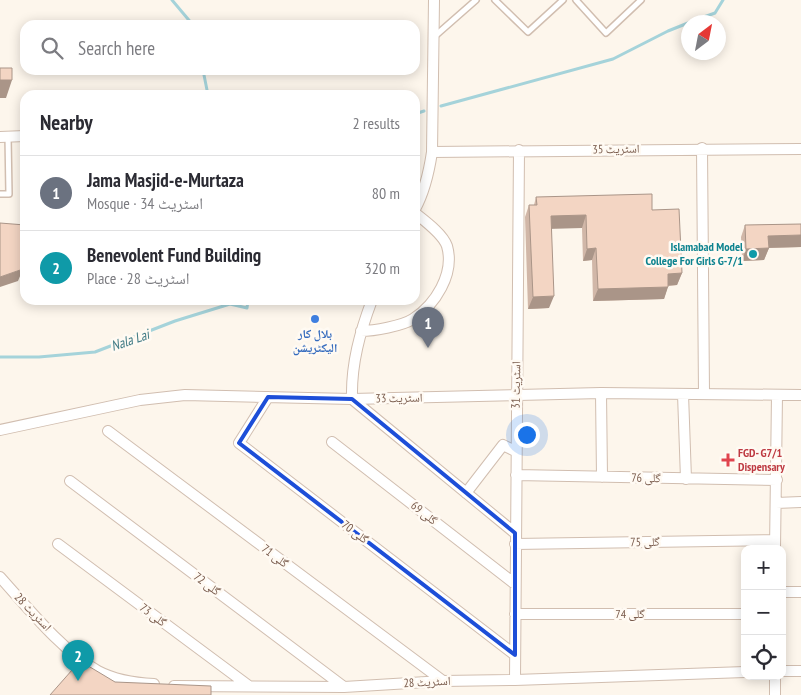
<!DOCTYPE html>
<meta charset="utf-8">
<style>
body{margin:0;font-family:"PT Sans Narrow","Noto Naskh Arabic",sans-serif;background:#f2f2f3;color:#2b2b33}
.controls{position:absolute;right:15px;bottom:15px;display:grid;overflow:hidden;border-radius:10px;box-shadow:0 2px 12px #0003}
.controls button{width:45px;height:45px;display:grid;place-items:center;padding:0;border:0;border-bottom:1px solid #e1e1e2;background:#fff;color:#2b2b33;font:25px sans-serif}
.compass{position:absolute;left:681px;top:15px;width:45px;height:45px;border-radius:50%;background:#fff;box-shadow:0 2px 12px #0003;rotate:32deg}
.you{position:absolute;left:526px;top:434px;width:18px;height:18px;margin:-12px;border:4px solid #fff;border-radius:50%;background:#1a73e8;box-shadow:0 0 0 8px #1a73e833}
.badge{display:grid;place-items:center;width:32px;height:32px;border-radius:50%;background:#e76f51;color:#fff;font-size:16px;font-weight:700}
.pin{position:absolute;translate:-50% -41px;filter:drop-shadow(0 1px 2px #0008)}
.pin::after{content:'';position:absolute;top:26px;width:18px;height:15px;background:inherit;clip-path:polygon(0 0,100% 0,50% 100%)}
.list{margin:0;padding:0;list-style:none}
h2{display:flex;justify-content:space-between;align-items:center;height:65px;margin:0;padding:0 20px;font-size:21px}
h2 small{font-size:16px;font-weight:400;color:#7c7c81}
.list li{display:grid;grid-template-columns:32px 1fr auto;gap:15px;align-items:center;box-sizing:border-box;height:75px;padding:0 20px;border-top:1px solid #e1e1e2}
.list b{display:block;font-size:19px;white-space:nowrap}
.list p{margin:0;font-size:16px;white-space:nowrap;color:#7c7c81}
.list em{font-size:16px;font-style:normal;color:#7c7c81}
.icon{flex:none;width:28px;height:28px;fill:none;stroke:currentColor;stroke-width:2;stroke-linecap:round;stroke-linejoin:round}
.map{position:relative;flex:none;width:801px;height:695px;overflow:hidden}
.search{position:absolute;background:#fff;box-shadow:0 2px 12px #0003;left:20px;top:20px;width:400px;height:55px;display:flex;align-items:center;gap:12px;box-sizing:border-box;padding:0 18px;border-radius:15px;color:#7c7c81;font-size:19px}
.panel{position:absolute;background:#fff;box-shadow:0 2px 12px #0003;left:20px;top:90px;width:400px;height:215px;border-radius:15px}
.map>svg:first-child{display:block}
.lines{fill:none;stroke-linecap:round;stroke-linejoin:round}
.stream{stroke:#a5d3da;stroke-width:3}
.lane-casing{stroke:#d1beb0;stroke-width:8}
.street-casing{stroke:#d1beb0;stroke-width:12}
.lane{stroke:#fff;stroke-width:5}
.street{stroke:#fff;stroke-width:10}
.wall{fill:#d1b7a8}
.shaded-wall{fill:#aa9588}
.building{fill:#f3d5c3;stroke:#aa9588}
.marked{fill:none;stroke:#1d4ed8;stroke-width:4;stroke-linejoin:round}
.culture-dot{fill:#0f9aa8;stroke:#fffaf3;stroke-width:2}
.shop-dot{fill:#3f7fe0;stroke:#fffaf3;stroke-width:2}
.health-dot{fill:#e0444e;stroke:#fffaf3;stroke-width:2}
.labels{text-anchor:middle;stroke-width:5;stroke-linejoin:round;paint-order:stroke}
.street-label{font-size:12px;fill:#7a5c4d;stroke:#fffaf3}
.culture-label{font-size:12px;font-weight:bold;fill:#0d838f;stroke:#fffaf3;text-anchor:end}
.shop-label{font-size:12px;font-weight:bold;fill:#366cbe;stroke:#fffaf3}
.health-label{font-size:12px;font-weight:bold;fill:#be3a42;stroke:#fffaf3;text-anchor:start}
.water-label{font-size:14px;font-style:italic;fill:#437c86;stroke:#fffaf3}
</style>
<div class="map">
<svg width="801" height="695" viewBox="0 0 801 695">
<rect width="100%" height="100%" fill="#fdf6ec"/>
<g class="lines">
<path class="stream" d="M172 0 193 25
M690 22 715 13 723 0
M203 70 208 95
M441 106 613 59 668 31 688 23
M415 114 424 111
M0 357H39L95 352 175 321 230 304 247 308 248 300"/>
<defs>
<path id="lane" d="M495 0 528 32 563 0
M576 0 606 33 641 0
M435 36 476 0
M0 194H9L8 136"/>
<path id="street" d="M0 137 25 136
M702 148 704 393
M432 152 801 149
M415 209C425 191 429 172 432 152L434 0
M372 300C360 332 351 364 352 399L515 533
M361 331C374 331 402 326 413 319 435 305 455 274 447 246 443 234 425 221 415 213
M601 393 602 477
M683 394 686 479
M268 397 239 443 515 655
M0 430 140 400 185 395 352 399 601 393 801 395
M108 431 443 681
M332 442 515 584
M516 475 777 480
M70 481 344 687
M466 493 503 445 515 451
M776 503 801 502
M58 544 249 686
M515 544 775 540
M775 549 777 395
M0 577C27 607 62 651 98 671 115 680 135 683 154 684
M782 592H801
M515 614H745
M782 671H801
M515 680 519 150
M174 686 344 687 443 681 515 680 745 672
M775 695V676"/>
</defs>
<use href="#lane" class="lane-casing"/>
<use href="#street" class="street-casing"/>
<use href="#lane" class="lane"/>
<use href="#street" class="street"/>
</g>
<path class="wall" d="M536 197 652 210 682 273 677 285 668 286 664 299 593 301 592 260 583 261 582 228H552L549 308 528 309 525 217 529 205H534Z
M801 224V247L769 248 764 260 742 261 741 237 745 225Z"/>
<path class="shaded-wall" d="M0 80H12L6 98H0Z
M586 215 582 228 547 229 551 216Z
M801 235V247L764 248 768 236Z
M596 248 592 260 583 261 587 249Z
M769 248 764 260 742 261 746 249Z
M23 269 18 281 0 287V277Z
M682 273 677 285 663 286 668 274Z
M668 287 664 299 593 301 598 289Z
M554 296 549 308 528 309 533 297Z"/>
<path class="building" d="M0 68H12V80H0Z
M652 194V210L679 209 682 273 668 274V287L598 289 596 248 587 249 586 215 551 216 554 296 533 297 529 205H537L536 197Z
M0 223 25 225V262L23 269 0 277Z
M801 224V235L768 236 769 248 746 249 745 225Z
M80 661 115 682 211 686V695H50Z"/>
<path class="marked" d="M268 397 352 399 515 533V655L239 443Z"/>
<circle class="culture-dot" cx="753" cy="254" r="5"/>
<circle class="shop-dot" cx="315" cy="319" r="5"/>
<path class="health-dot" d="M725.5 452.5h5v5h5v5h-5v5h-5v-5h-5v-5h5z"/>
<g class="labels">
<g class="street-label">
<text transform="translate(616 149) rotate(-1)" y="4">اسٹریٹ 35</text>
<text transform="translate(516 385) rotate(-89)" y="4">اسٹریٹ 31</text>
<text transform="translate(399 398) rotate(-1)" y="4">اسٹریٹ 33</text>
<text transform="translate(646 478) rotate(1)" y="4">گلی 76</text>
<text transform="translate(424 513) rotate(38)" y="4">گلی 69</text>
<text transform="translate(355 532) rotate(37)" y="4">گلی 70</text>
<text transform="translate(645 542) rotate(-1)" y="4">گلی 75</text>
<text transform="translate(275 556) rotate(37)" y="4">گلی 71</text>
<text transform="translate(207 584) rotate(37)" y="4">گلی 72</text>
<text transform="translate(33 612) rotate(46)" y="4">اسٹریٹ 28</text>
<text x="630" y="618">گلی 74</text>
<text transform="translate(153 615) rotate(37)" y="4">گلی 73</text>
<text transform="translate(427 682) rotate(-3)" y="4">اسٹریٹ 28</text>
</g>
<g class="culture-label">
<text x="743" y="251">Islamabad Model<tspan x="743" dy="14">College For Girls G-7/1</tspan></text>
</g>
<g class="shop-label">
<text x="315" y="338">بلال کار<tspan x="315" dy="14">الیکٹریشن</tspan></text>
</g>
<g class="health-label">
<text x="738" y="457">FGD- G7/1<tspan x="738" dy="14">Dispensary</tspan></text>
</g>
<g class="water-label">
<text transform="translate(130 340) rotate(-19)" y="5">Nala Lai</text>
</g>
</g>
</svg>
<div class="controls">
<button>+</button>
<button>−</button>
<button><svg class="icon" aria-label="locate" viewBox="0 0 24 24"><circle cx="12" cy="12" r="6"/><path d="M12 2v4M12 18v4M2 12h4M18 12h4"/></svg></button>
</div>
<svg class="compass" viewBox="-18 -18 36 36"><path d="M0-13l5 13h-10z" fill="#e53935"/><path d="M0 13l5-13h-10z" fill="#7c7c81"/></svg>
<div class="you"></div>
<div class="pin badge" style="left:428px;top:348px;background:#6b7280">1</div>
<div class="pin badge" style="left:78px;top:681px;background:#0f9aa8">2</div>
<div class="search"><svg class="icon" aria-label="search" viewBox="0 0 24 24"><circle cx="10" cy="10" r="6"/><path d="M15 15l6 6"/></svg>Search here</div>
<section class="panel">
<h2>Nearby<small>2 results</small></h2>
<ul class="list">
<li><span class="badge" style="background:#6b7280">1</span><div><b>Jama Masjid-e-Murtaza</b><p>Mosque · اسٹریٹ 34</p></div><em>80 m</em></li>
<li><span class="badge" style="background:#0f9aa8">2</span><div><b>Benevolent Fund Building</b><p>Place · اسٹریٹ 28</p></div><em>320 m</em></li>
</ul>
</section>
</div>
